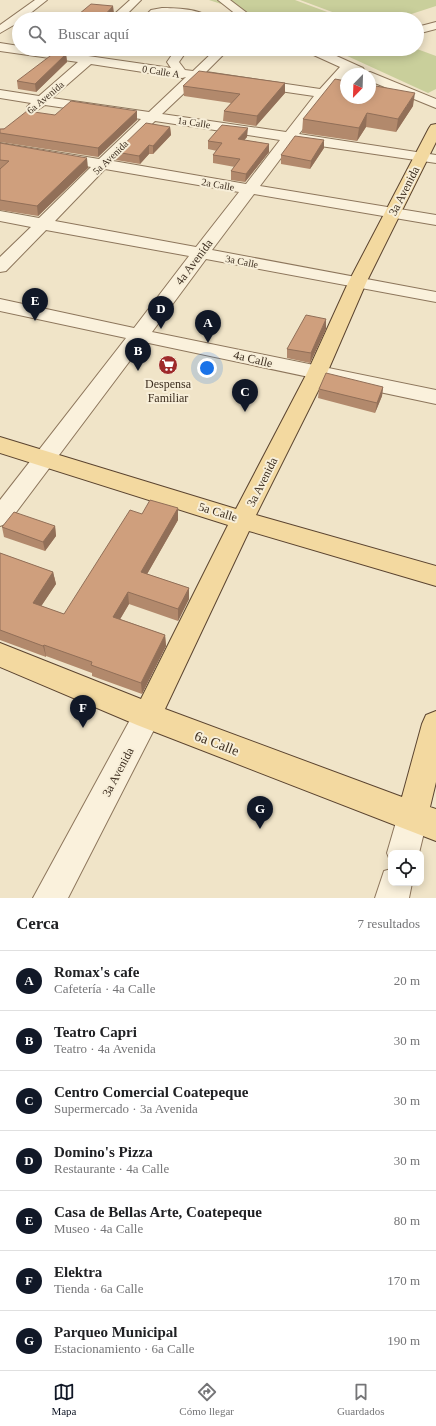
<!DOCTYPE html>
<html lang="es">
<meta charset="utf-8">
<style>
body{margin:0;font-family:"Times New Roman",serif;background:#f2f2f2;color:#202124}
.controls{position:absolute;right:12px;bottom:12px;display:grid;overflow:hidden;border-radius:8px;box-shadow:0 2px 10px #0003}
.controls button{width:36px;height:36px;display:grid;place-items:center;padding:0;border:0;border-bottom:1px solid #e0e0e0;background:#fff;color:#202124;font:20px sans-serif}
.compass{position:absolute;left:340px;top:68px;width:36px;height:36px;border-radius:50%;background:#fff;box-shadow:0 2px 10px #0003;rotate:203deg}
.you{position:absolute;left:207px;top:368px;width:14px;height:14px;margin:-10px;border:3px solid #fff;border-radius:50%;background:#1a73e8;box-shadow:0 0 0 6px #1a73e833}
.badge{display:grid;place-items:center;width:26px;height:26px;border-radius:50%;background:#111827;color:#fff;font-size:13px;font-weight:700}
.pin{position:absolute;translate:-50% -33px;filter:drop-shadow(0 1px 2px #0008)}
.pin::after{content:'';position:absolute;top:21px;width:14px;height:12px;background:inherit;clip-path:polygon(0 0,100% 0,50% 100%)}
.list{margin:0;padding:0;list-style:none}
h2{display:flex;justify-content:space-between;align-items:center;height:52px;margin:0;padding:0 16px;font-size:17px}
h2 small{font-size:13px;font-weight:400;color:#757577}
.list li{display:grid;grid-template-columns:26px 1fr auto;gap:12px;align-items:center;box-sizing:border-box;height:60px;padding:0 16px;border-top:1px solid #e0e0e0}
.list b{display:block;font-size:15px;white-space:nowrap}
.list p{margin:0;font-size:13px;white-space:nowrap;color:#757577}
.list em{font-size:13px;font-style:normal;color:#757577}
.icon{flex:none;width:22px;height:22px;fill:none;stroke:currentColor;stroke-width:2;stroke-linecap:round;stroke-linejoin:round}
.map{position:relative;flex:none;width:436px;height:898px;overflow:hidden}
.search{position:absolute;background:#fff;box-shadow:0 2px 10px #0003;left:12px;right:12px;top:12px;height:44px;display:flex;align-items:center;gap:10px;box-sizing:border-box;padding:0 14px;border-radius:22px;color:#757577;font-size:15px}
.sheet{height:472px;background:#fff}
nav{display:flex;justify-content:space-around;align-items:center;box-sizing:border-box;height:56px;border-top:1px solid #e0e0e0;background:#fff;font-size:11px;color:#757577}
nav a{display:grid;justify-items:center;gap:2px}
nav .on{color:#111827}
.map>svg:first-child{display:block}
.green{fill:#c9cf9b}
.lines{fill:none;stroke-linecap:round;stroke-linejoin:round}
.minor-casing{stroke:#8d765c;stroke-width:2}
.major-casing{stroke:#5b4430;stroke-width:2}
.minor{fill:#faf1dc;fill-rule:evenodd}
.major{fill:#f3d9a0;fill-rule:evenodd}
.wall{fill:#b2896c}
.shaded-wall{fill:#916f58}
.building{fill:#cf9f7d;stroke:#916f58}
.labels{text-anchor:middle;stroke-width:4;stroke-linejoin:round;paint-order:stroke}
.far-street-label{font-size:10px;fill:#3d2e20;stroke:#f7eed8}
.street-label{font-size:12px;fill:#3d2e20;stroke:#f7eed8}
.poi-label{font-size:12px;fill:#3d2e20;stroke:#f7eed8}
.near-street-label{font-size:14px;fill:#3d2e20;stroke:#f7eed8}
</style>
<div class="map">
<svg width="436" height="898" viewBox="0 0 436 898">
<rect width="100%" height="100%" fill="#f0e4c8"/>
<path class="green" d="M209 0H295L346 19H267Z
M300 0H436V6L396 19H351Z
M332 49H417L436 56V89L428 93Z"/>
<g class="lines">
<defs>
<path id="minor" d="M35 0H47L23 19H19V22L0 33V25Z
M130 0H141L122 19H109Z
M218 0H230L255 19H242Z
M162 8C174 8 203 9 211 19L162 14 154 19H142L151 10Z
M436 22V29L417 34V27Z
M0 43 19 46V49H40L171 68 167 62 176 49H188L179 62 185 70 193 71 216 49H229L206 72 320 89 340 67 307 52 305 49H321L363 68 365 71 363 74H356L349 71 346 74 299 134 436 155V163L293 142 260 186 436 215V225L254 194 212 250 436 292V302L206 259 152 332 436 390V404L144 342 8 523 0 526V500L126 338 0 311V299L134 328 189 256 46 230 6 271 0 272V257L31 227 0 221V211L39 218 91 167 0 151V143L99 159 141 119 45 105C39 109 36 112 29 110L27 107 31 103 0 98V90L39 96 78 62 0 51ZM91 64 182 78 186 77 149 112 52 98ZM199 79 314 96 286 132 162 114ZM155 121 280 140 246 184 113 161ZM105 169 239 192 196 247 55 221Z
M370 72 436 99V108L370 81V74H365Z
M147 703 157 707 161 716 68 898H33L137 707Z
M412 801 423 805 428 816 419 853H391V863L387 853 401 805Z
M391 869V883H412L409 898H375L384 871Z"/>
<path id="major" d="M436 124V142L366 283 327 373 256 515 436 566V586L249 531 165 709 402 797 422 724 426 715 436 711V782L430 807 436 809V841L137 725 0 667V643L141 699 228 525 0 453V437L236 509 307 373 348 283 429 128 431 125Z"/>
</defs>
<use href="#minor" class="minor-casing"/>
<use href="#major" class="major-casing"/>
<use href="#minor" class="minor"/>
<use href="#major" class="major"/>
</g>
<path class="wall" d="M50 49H79L75 53Z
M66 54 67 62 36 92 18 89 17 81Z
M285 83V93L256 126 223 121 224 111 231 103 184 96 183 86Z
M413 106 396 132 366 127 357 141 302 133 303 119Z
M137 111V120L98 157 0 142V129Z
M170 127 171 135 153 154H149L140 164 116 160V152Z
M247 137 244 140 269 144V152L245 182 231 180V171L235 167 213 163V155L217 151 208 149V141Z
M0 143 88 168 38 216 0 210Z
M324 148 310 169 281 164V155Z
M326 329 310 363 287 358V349Z
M383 387 382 396 375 413 318 398 319 389Z
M178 508V520L147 574 189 588V599L178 621 129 604 120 619 165 635 166 646 142 694 92 676V673L46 656V657L0 640V553L53 572 56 584 41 606 64 614 142 514Z
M55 526 56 536 45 551 4 537 2 527Z"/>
<path class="shaded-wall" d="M113 6 114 13 108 19H101Z
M75 49H79L75 53Z
M66 54 67 62 36 92 35 84Z
M285 83V93L256 126 257 116Z
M415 93 413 106 396 132 398 119Z
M137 111V120L98 157V148Z
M367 113 366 127 357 141 359 128Z
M170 127 171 135 153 154V146Z
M248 128 247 137 238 147V139Z
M324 140V148L310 169 311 161Z
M269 144V152L245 182 246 174Z
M149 145V154L140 164 139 156Z
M87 158 88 168 38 216 37 206Z
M326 319V329L310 363 311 353Z
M383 387 382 396 375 413 377 403Z
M178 508V520L142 583 141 572Z
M55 526 56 536 45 551 43 542Z
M53 572 56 584 36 614 33 603Z
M189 588V599L178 621V609Z
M128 592 129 604 115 628 113 617Z
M165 635 166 646 142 694 141 683Z
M44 645 46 656V657L43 646Z"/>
<path class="building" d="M91 4 113 6 101 19H73Z
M54 53 66 54 35 84 17 81Z
M199 71 285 83 257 116 224 111 240 94 183 86Z
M335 79 346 81V98H370V85L415 93 398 119 367 113 359 128 303 119Z
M71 101 137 111 98 148 0 133V129H4L27 111 55 115Z
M146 123 170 127 153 146 149 145 139 156 116 152Z
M222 125 248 128 238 139 269 144 246 174 231 171 240 159 213 155 222 143 208 141Z
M295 136 324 140 311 161 281 155Z
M0 143 87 158 37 206 0 200V169L9 161 0 160Z
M306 315 326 319 311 353 287 349Z
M326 373 383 387 377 403 319 389Z
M150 500 178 508 141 572 189 588 178 609 128 592 113 617 165 635 141 683 91 665 92 662 44 645 43 646 0 630V553L53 572 33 603 64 614 130 510 142 514Z
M14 512 55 526 43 542 2 527Z"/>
<defs>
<symbol id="supermarket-disc" viewBox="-11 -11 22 22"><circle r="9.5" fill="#9e2a2b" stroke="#f7eed8"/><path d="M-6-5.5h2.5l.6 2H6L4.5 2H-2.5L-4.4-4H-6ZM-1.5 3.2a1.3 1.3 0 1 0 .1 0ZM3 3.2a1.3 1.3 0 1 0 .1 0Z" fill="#fff"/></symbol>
</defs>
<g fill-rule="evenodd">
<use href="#supermarket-disc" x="157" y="354" width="22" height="22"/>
</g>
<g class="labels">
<g class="far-street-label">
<text transform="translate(161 71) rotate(9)" y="4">0 Calle A</text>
<text transform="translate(45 97) rotate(-40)" y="4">6a Avenida</text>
<text transform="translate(194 122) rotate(8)" y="4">1a Calle</text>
<text transform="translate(110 157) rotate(-44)" y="4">5a Avenida</text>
<text transform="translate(218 184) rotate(10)" y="4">2a Calle</text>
<text transform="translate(242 261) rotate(11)" y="4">3a Calle</text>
</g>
<g class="street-label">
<text transform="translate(404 191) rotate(-63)" y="4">3a Avenida</text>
<text transform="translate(194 262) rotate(-53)" y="4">4a Avenida</text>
<text transform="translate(253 359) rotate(13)" y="4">4a Calle</text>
<text transform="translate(262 482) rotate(-63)" y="4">3a Avenida</text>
<text transform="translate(218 512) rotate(17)" y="4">5a Calle</text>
<text transform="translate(118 772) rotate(-62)" y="4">3a Avenida</text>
</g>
<g class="poi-label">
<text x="168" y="388">Despensa<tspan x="168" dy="14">Familiar</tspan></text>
</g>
<g class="near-street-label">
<text transform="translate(217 743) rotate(21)" y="5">6a Calle</text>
</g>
</g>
</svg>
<div class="controls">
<button><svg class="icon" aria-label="locate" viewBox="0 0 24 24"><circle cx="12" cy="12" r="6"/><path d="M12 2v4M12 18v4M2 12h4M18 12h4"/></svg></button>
</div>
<svg class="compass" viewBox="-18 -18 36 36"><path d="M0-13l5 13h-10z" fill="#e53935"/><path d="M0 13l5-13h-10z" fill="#757577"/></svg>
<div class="you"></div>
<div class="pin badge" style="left:208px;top:343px">A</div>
<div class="pin badge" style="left:138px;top:371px">B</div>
<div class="pin badge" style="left:245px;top:412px">C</div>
<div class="pin badge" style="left:161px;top:329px">D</div>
<div class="pin badge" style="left:35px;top:321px">E</div>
<div class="pin badge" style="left:83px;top:728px">F</div>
<div class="pin badge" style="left:260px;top:829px">G</div>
<div class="search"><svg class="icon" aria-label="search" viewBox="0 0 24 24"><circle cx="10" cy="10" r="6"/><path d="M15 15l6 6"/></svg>Buscar aquí</div>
</div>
<section class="sheet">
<h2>Cerca<small>7 resultados</small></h2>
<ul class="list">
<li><span class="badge">A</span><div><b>Romax's cafe</b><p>Cafetería · 4a Calle</p></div><em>20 m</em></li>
<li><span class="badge">B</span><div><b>Teatro Capri</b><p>Teatro · 4a Avenida</p></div><em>30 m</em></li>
<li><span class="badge">C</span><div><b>Centro Comercial Coatepeque</b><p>Supermercado · 3a Avenida</p></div><em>30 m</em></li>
<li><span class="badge">D</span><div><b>Domino's Pizza</b><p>Restaurante · 4a Calle</p></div><em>30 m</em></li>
<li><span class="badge">E</span><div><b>Casa de Bellas Arte, Coatepeque</b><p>Museo · 4a Calle</p></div><em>80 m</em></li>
<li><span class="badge">F</span><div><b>Elektra</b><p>Tienda · 6a Calle</p></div><em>170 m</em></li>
<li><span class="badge">G</span><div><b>Parqueo Municipal</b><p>Estacionamiento · 6a Calle</p></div><em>190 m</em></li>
</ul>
</section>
<nav>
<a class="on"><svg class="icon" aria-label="map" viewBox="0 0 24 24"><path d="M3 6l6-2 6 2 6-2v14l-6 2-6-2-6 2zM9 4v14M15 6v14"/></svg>Mapa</a>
<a><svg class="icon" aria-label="directions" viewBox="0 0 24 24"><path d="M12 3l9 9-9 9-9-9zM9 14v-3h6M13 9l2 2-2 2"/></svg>Cómo llegar</a>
<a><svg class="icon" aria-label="saved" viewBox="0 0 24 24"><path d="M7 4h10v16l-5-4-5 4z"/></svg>Guardados</a>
</nav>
